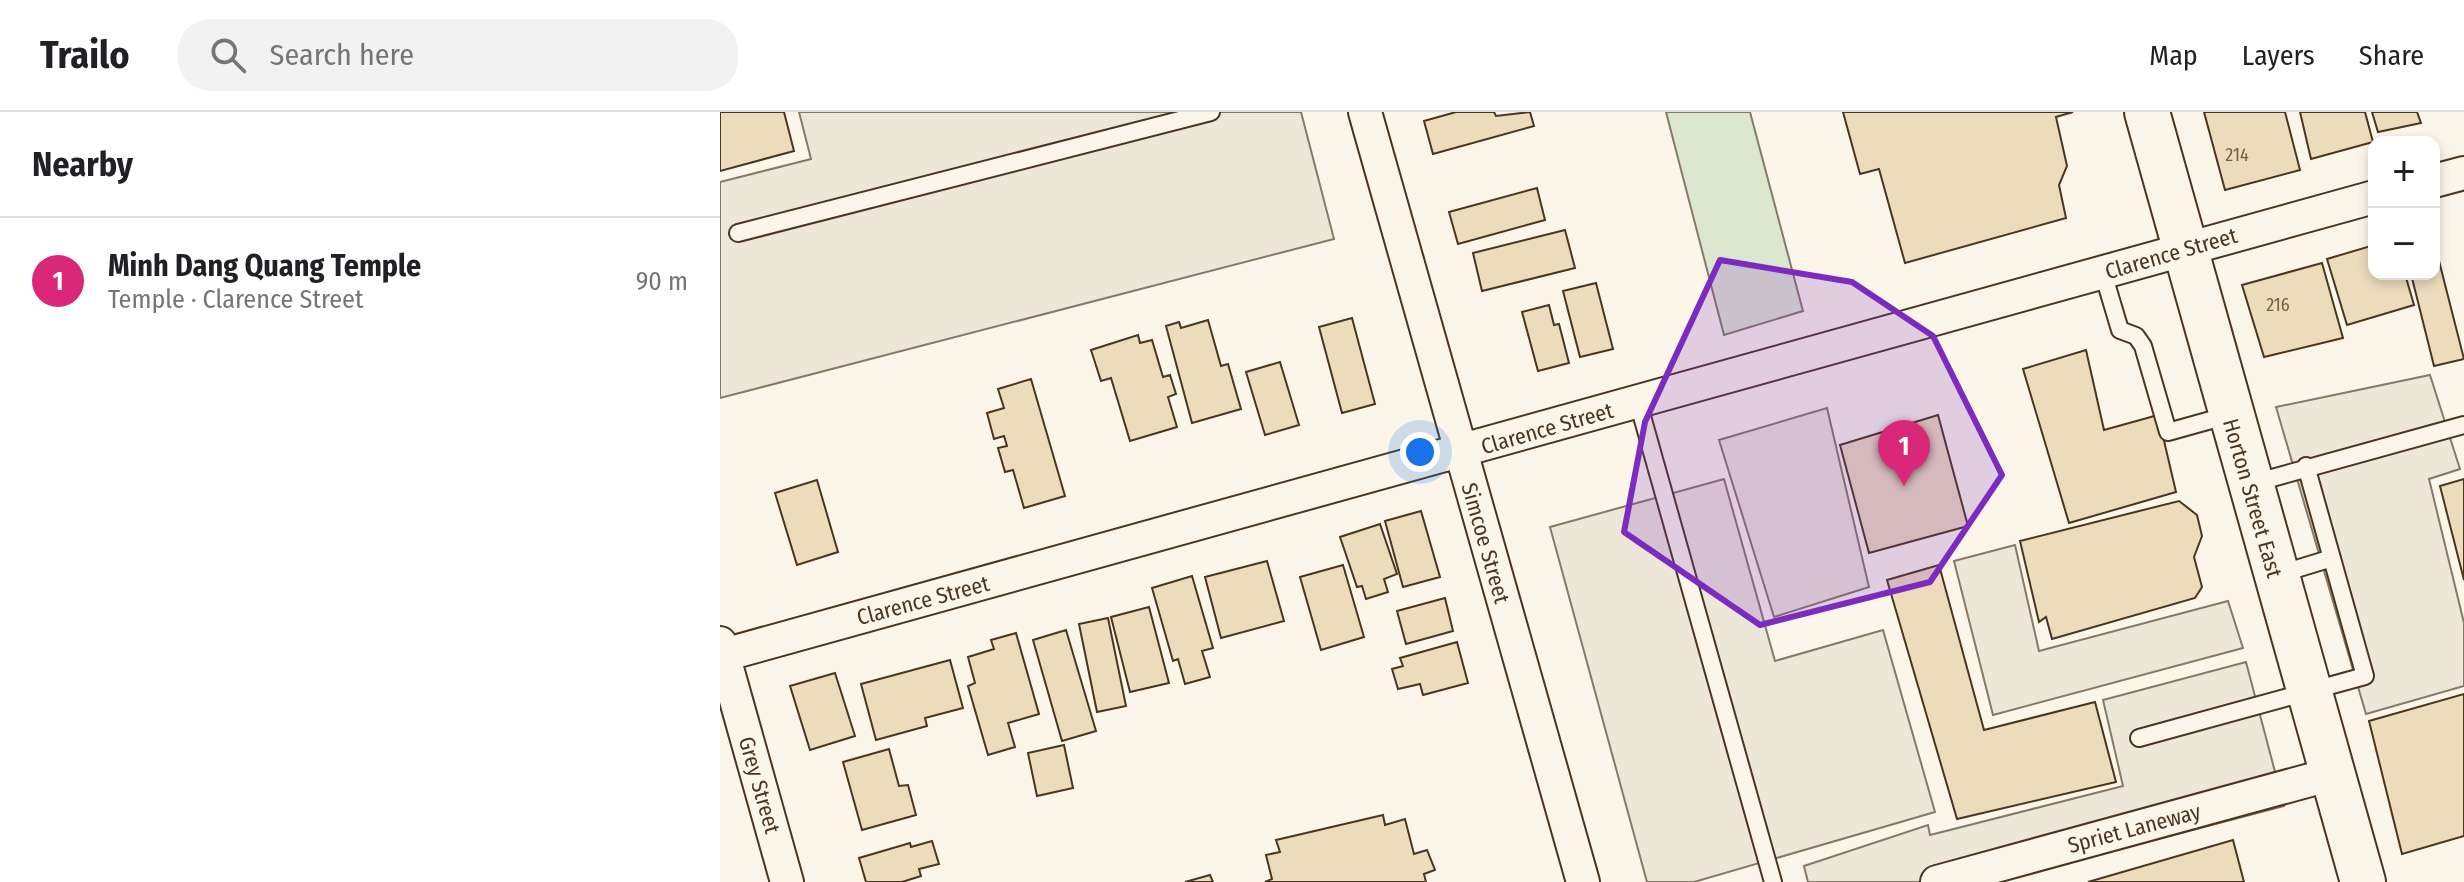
<!DOCTYPE html>
<meta charset="utf-8">
<style>
body{margin:0;font-family:"Fira Sans Condensed",sans-serif;background:#f2f2f2;color:#202124}
.controls{position:absolute;right:24px;top:24px;display:grid;overflow:hidden;border-radius:16px;box-shadow:0 4px 12px #0003}
.controls button{width:72px;height:72px;display:grid;place-items:center;padding:0;border:0;border-bottom:2px solid #e0e0e0;background:#fff;color:#202124;font:40px sans-serif}
.you{position:absolute;left:700px;top:340px;width:28px;height:28px;margin:-20px;border:6px solid #fff;border-radius:50%;background:#1a73e8;box-shadow:0 0 0 12px #1a73e833}
.badge{display:grid;place-items:center;width:52px;height:52px;border-radius:50%;background:#db2777;color:#fff;font-size:26px;font-weight:700}
.pin{position:absolute;translate:-50% -66px;filter:drop-shadow(0 2px 4px #0008)}
.pin::after{content:'';position:absolute;top:42px;width:28px;height:24px;background:inherit;clip-path:polygon(0 0,100% 0,50% 100%)}
.list{margin:0;padding:0;list-style:none}
h2{display:flex;justify-content:space-between;align-items:center;height:104px;margin:0;padding:0 32px;font-size:34px}
h2 small{font-size:26px;font-weight:400;color:#757577}
.list li{display:grid;grid-template-columns:52px 1fr auto;gap:24px;align-items:center;box-sizing:border-box;height:128px;padding:0 32px;border-top:2px solid #e0e0e0}
.list b{display:block;font-size:30px;white-space:nowrap}
.list p{margin:0;font-size:26px;white-space:nowrap;color:#757577}
.list em{font-size:26px;font-style:normal;color:#757577}
.icon{flex:none;width:44px;height:44px;fill:none;stroke:currentColor;stroke-width:2;stroke-linecap:round;stroke-linejoin:round}
.map{position:relative;flex:none;width:1744px;height:770px;overflow:hidden}
header{display:flex;align-items:center;gap:48px;box-sizing:border-box;height:112px;padding:0 40px;background:#fff;border-bottom:2px solid #e0e0e0}
header strong{font-size:38px}
nav{display:flex;gap:44px;margin-inline-start:auto;font-size:28px}
.search{width:560px;height:72px;background:#f2f2f2;display:flex;align-items:center;gap:20px;box-sizing:border-box;padding:0 28px;border-radius:32px;color:#757577;font-size:30px}
main{display:flex}
aside{flex:1;background:#fff}
.map>svg:first-child{display:block}
.green{fill:#dce7d0;stroke:#887966;stroke-width:2}
.parking{fill:#ede7d9;stroke:#887966;stroke-width:2}
.building{fill:#ecdcbc;stroke:#4a3520;stroke-width:2}
.lines{fill:none;stroke-linecap:round;stroke-linejoin:round}
.lane-casing{stroke:#4a3520;stroke-width:20}
.street-casing{stroke:#4a3520;stroke-width:36}
.secondary-casing{stroke:#4a3520;stroke-width:48}
.lane{stroke:#fbf6e9;stroke-width:16}
.street{stroke:#fbf6e9;stroke-width:32}
.secondary{stroke:#fbf6e9;stroke-width:44}
.marked{fill:#7b2cbf;fill-opacity:0.2;stroke:#7b2cbf;stroke-width:6;stroke-linejoin:round}
.labels{text-anchor:middle;stroke-width:6;stroke-linejoin:round;paint-order:stroke}
.number-label{font-size:18px;fill:#725f47}
.street-label{font-size:22px;fill:#4a3520;stroke:#fbf6e9}
</style>
<header>
<strong>Trailo</strong>
<div class="search"><svg class="icon" aria-label="search" viewBox="0 0 24 24"><circle cx="10" cy="10" r="6"/><path d="M15 15l6 6"/></svg>Search here</div>
<nav><a>Map</a><a>Layers</a><a>Share</a></nav>
</header>
<main>
<aside>
<h2>Nearby<small></small></h2>
<ul class="list">
<li><span class="badge">1</span><div><b>Minh Dang Quang Temple</b><p>Temple · Clarence Street</p></div><em>90 m</em></li>
</ul>
</aside>
<div class="map">
<svg width="1744" height="770" viewBox="0 0 1744 770">
<rect width="100%" height="100%" fill="#fbf6e9"/>
<path class="green" d="M946 0H1030L1083 199 1004 223Z"/>
<path class="parking" d="M79 0H581L614 127 0 286V70L91 47Z
M1710 263 1740 357 1709 367 1744 511V574L1646 602 1556 295Z
M1107 296 1149 475 1054 505 999 328Z
M1004 367 1055 549 1163 518 1215 700 974 770H927L830 415Z
M1295 433 1319 539 1508 489 1523 536 1273 603 1234 449Z
M1526 550 1564 694 1275 770H1088L1084 754 1208 713 1210 723 1403 674 1383 588Z"/>
<path class="building" d="M0 0H64L74 39 0 59Z
M736 0H774L776 4 810 0 814 14 713 42 704 9Z
M1123 0H1353L1336 5 1347 54 1339 73 1346 106 1185 151 1159 57 1140 62Z
M1484 0H1565L1580 58 1505 78Z
M1580 0H1645L1653 30 1591 47Z
M1652 0H1697L1701 11 1658 20Z
M817 76 825 108 738 132 729 100Z
M845 118 855 156 762 179 753 141Z
M1654 133V162H1685L1694 193 1627 213 1607 147Z
M1718 145 1744 247 1714 254 1691 162H1714V146Z
M1602 151 1623 226 1544 245 1522 173Z
M876 171 893 237 860 245 843 179Z
M829 193 834 213 839 212 849 251 818 259 802 200Z
M632 206 655 292 622 301 599 215Z
M488 208 501 254 508 252 521 297 472 311 446 214 459 210 461 216Z
M418 223 420 231 432 228 443 265 450 263 456 282 448 285 457 315 410 329 391 266 381 269 371 238Z
M1366 238 1384 318 1438 303 1456 380 1349 411 1303 257Z
M560 250 579 313 545 323 526 260Z
M311 267 345 384 304 396 293 358 285 360 278 336 287 334 284 324 274 327 267 301 284 296 278 277Z
M1218 303 1248 414 1149 441 1120 333Z
M1744 367V468L1720 374Z
M97 368 118 440 77 453 55 381Z
M1459 389 1477 403 1482 424 1474 445 1482 475 1475 486 1332 527 1326 505 1319 510 1300 429Z
M701 399 720 465 683 475 665 409Z
M660 412 677 462 664 467 668 480 646 487 642 474 637 475 620 425Z
M547 449 564 509 501 526 485 465Z
M623 453 644 525 601 538 580 465Z
M1219 453 1264 618 1375 590 1396 670 1237 707 1167 468Z
M472 464 493 536 482 539 490 565 465 572 458 547 453 549 432 476Z
M725 486 733 519 686 532 677 499Z
M429 495 449 571 410 580 391 505Z
M388 506 406 594 377 600 359 512Z
M346 518 376 619 342 629 313 528Z
M296 521 319 602 288 611 295 635 268 643 248 574 255 571 248 545 274 537 271 528Z
M737 530 748 571 703 583 700 572 678 577 672 557 683 554 680 546Z
M230 548 243 596 205 606 207 614 156 628 141 572Z
M115 561 135 624 90 638 70 574Z
M1744 582V724L1682 742 1649 609Z
M344 633 353 676 317 684 308 641Z
M169 637 179 674 188 673 196 703 142 718 123 650Z
M663 703 665 713 685 707 694 742 707 738 715 758 704 762 706 770H545L552 767 546 743 560 740 556 728Z
M1513 728 1524 770H1368Z
M212 729 219 752 199 757 201 764 182 770H146L139 746 190 731 191 735Z
M490 763 493 770H465Z"/>
<g class="lines">
<defs>
<path id="lane" d="M18 121 491 0
M1383 161 1400 218 1416 224 1423 234 1448 320 1509 303
M918 290 1053 770
M1534 371 1744 313
M1560 462 1612 446
M1419 626 1645 564 1586 354"/>
<path id="street" d="M645 0 863 770
M1714 69 1744 61
M0 531 67 770
M0 544 1654 85
M1217 770 1612 662"/>
<path id="secondary" d="M1427 0 1643 770"/>
</defs>
<use href="#lane" class="lane-casing"/>
<use href="#street" class="street-casing"/>
<use href="#secondary" class="secondary-casing"/>
<use href="#lane" class="lane"/>
<use href="#street" class="street"/>
<use href="#secondary" class="secondary"/>
</g>
<path class="marked" d="M1000 148 1132 170 1213 224 1282 363 1210 470 1040 513 904 420 925 310Z"/>
<g class="labels">
<g class="number-label">
<text x="1517" y="49">214</text>
<text x="1558" y="199">216</text>
</g>
<g class="street-label">
<text transform="translate(1451 141) rotate(-16)" y="8">Clarence Street</text>
<text transform="translate(827 316) rotate(-16)" y="8">Clarence Street</text>
<text transform="translate(1533 386) rotate(74)" y="8">Horton Street East</text>
<text transform="translate(766 431) rotate(74)" y="8">Simcoe Street</text>
<text transform="translate(203 488) rotate(-15)" y="8">Clarence Street</text>
<text transform="translate(40 673) rotate(74)" y="8">Grey Street</text>
<text transform="translate(1414 716) rotate(-15)" y="8">Spriet Laneway</text>
</g>
</g>
</svg>
<div class="controls">
<button>+</button>
<button>−</button>
</div>
<div class="you"></div>
<div class="pin badge" style="left:1184px;top:374px">1</div>
</div>
</main>
